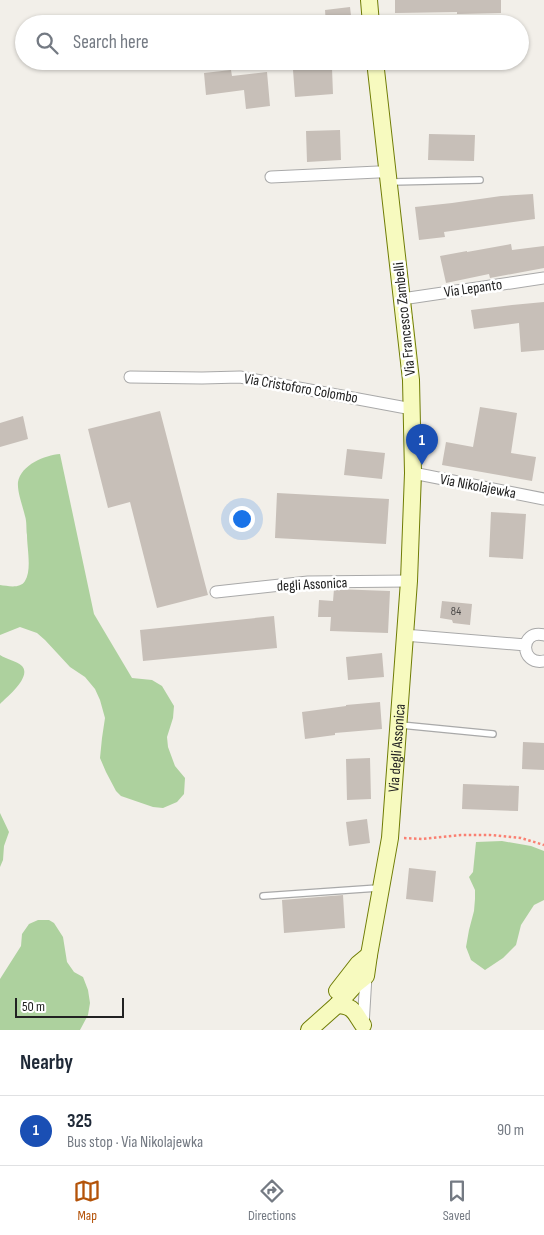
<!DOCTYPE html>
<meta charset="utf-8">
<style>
body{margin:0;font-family:"Sofia Sans Condensed",sans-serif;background:#f6f6f7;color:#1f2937}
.scale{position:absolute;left:15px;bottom:12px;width:109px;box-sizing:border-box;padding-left:5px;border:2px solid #222;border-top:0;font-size:14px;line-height:18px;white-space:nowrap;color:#222;-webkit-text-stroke:4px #fff;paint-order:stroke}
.you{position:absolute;left:241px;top:518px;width:18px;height:18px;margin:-12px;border:4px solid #fff;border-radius:50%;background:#1a73e8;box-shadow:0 0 0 8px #1a73e833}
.badge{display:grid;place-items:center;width:32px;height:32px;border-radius:50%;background:#b45309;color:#fff;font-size:16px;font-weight:700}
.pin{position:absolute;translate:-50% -41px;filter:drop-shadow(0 1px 2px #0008)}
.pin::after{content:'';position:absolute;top:26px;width:18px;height:15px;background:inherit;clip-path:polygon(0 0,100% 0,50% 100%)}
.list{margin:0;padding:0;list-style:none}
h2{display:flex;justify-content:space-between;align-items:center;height:65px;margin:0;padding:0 20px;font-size:21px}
h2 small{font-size:16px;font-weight:400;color:#747a83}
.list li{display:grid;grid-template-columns:32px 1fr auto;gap:15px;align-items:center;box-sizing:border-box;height:70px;padding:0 20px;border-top:1px solid #e0e1e3}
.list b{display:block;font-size:19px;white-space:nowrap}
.list p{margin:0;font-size:16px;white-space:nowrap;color:#747a83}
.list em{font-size:16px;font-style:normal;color:#747a83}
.icon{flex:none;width:28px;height:28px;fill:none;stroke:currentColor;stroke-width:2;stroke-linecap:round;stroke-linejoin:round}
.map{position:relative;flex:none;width:544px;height:1030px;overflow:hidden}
.search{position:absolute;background:#fff;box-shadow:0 1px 4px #0004;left:15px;right:15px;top:15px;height:55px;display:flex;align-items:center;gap:12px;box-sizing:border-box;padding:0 18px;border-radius:28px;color:#747a83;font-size:19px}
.sheet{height:135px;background:#fff}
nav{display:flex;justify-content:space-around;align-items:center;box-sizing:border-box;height:70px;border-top:1px solid #e0e1e3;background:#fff;font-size:14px;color:#747a83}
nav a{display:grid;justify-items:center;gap:2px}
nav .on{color:#b45309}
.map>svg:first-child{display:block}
.forest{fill:#add19e}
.building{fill:#c7bfb8}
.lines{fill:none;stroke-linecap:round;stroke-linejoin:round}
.lane-casing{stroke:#a9a9a9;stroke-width:8}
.street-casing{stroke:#a9a9a9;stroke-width:13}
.secondary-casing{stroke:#707d05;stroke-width:18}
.path{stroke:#fa8072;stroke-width:2.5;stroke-dasharray:2.5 2.5;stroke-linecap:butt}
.lane{stroke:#fff;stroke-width:5.5}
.street{stroke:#fff;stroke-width:11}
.secondary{stroke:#f7fabf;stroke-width:16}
.labels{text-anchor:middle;stroke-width:5;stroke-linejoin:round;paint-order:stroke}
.number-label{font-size:12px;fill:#4b4948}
.street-label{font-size:15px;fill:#222;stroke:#fff}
</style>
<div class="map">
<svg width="544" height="1030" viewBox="0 0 544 1030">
<rect width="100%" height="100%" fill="#f2efe9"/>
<path class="forest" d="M60 454 94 614 132 678 152 680 162 686 174 706 173 718 167 737 168 747 175 766 185 778 184 794 177 802 163 808 153 807 121 796 116 791 106 772 100 758 102 738 105 718 100 700 95 689 85 677 70 667 45 640 37 633 20 627 0 635V585C8 586 20 589 25 581 32 570 27 548 27 535 26 529 27 522 25 516 23 507 17 492 18 482 21 465 45 455 60 454Z
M0 655C6 659 17 661 22 666 32 677 7 697 0 704Z
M0 813 9 832 4 846 3 860 0 867Z
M502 841 531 846 544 851V900L534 905 521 925 516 945 503 958 485 970 471 960 466 947 469 930 474 911 475 899V890L469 877 473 872 476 842Z
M38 920H49L54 923 63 937 67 962 74 972 83 977 88 990 90 1003 88 1015 80 1030H0V979L21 946 22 934 29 924Z"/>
<path class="building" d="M395 0H501V13L457 14V12L395 13Z
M350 7 352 24H326L325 10Z
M332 68 333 94 295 97 293 70Z
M231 70 232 76 267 72 270 106 246 109 244 90 206 95 204 73Z
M340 130 341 160 307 162 306 131Z
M429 134 475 135 474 161 428 160Z
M533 194 535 219 444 232 445 237 419 240 415 207 452 203 501 196Z
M511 244 512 250 544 246V268L490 278 489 274 446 283 440 256 467 251V252Z
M544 302V350L521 352 519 323 474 329 471 310 512 305Z
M480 407 517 413 511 453 536 457 532 481 442 465 446 442 473 447Z
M160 411 208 595 157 608 130 502 108 508 88 429Z
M23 416 28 439 0 447V423Z
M347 449 385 453 382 479 344 475Z
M277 493 389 499 386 544 275 538Z
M491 512 526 514 523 559 489 557Z
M334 589 390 591 388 633 330 631 331 617H318L319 600 333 601Z
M442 601 472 604 470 625 453 623 452 620 440 618Z
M274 616 277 648 143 661 140 630Z
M382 653 384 677 348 680 346 657Z
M380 702 382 729 335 733V735L305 739 302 712 346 706V705Z
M523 742 544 743V770L522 769Z
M370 758 371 799 347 800 346 759Z
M463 784 519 786 518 811 462 809Z
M367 819 370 843 349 846 346 822Z
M409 868 436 871 433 902 406 899Z
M343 895 345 928 284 933 282 900Z"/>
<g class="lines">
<defs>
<path id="lane" d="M391 182 480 180
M401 725 493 734
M263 896 378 888"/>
<path id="street" d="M271 177 378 172H387
M402 299 544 278
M130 377 202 378 240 377 412 409
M413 473 544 499
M216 592 308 582 409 581
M404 635 526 645
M544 635C519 629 520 666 544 661
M363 1026 366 976"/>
<g id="secondary">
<path d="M369 0 371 24"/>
<path d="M337 991 358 964 369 955"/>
<path d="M337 1005C354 1006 354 1012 363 1025"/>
<path id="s1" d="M309 1030 337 1005 356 984 366 976 369 955 390 838 409 581 413 473 411 380 375 61"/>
</g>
</defs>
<use href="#lane" class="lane-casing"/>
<use href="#street" class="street-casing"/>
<use href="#secondary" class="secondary-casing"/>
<path class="path" d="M404 838 422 839 461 835H490L521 838 544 845"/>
<use href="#lane" class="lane"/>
<use href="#street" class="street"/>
<use href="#secondary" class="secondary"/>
</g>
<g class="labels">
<g class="number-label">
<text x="456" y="615">84</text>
</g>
<g class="street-label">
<text transform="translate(473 288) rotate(-8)" y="5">Via Lepanto</text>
<text transform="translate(404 319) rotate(-96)" y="5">Via Francesco Zambelli</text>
<text transform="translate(301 388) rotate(10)" y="5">Via Cristoforo Colombo</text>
<text transform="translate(478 486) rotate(11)" y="5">Via Nikolajewka</text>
<text transform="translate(312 584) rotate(-3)" y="5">degli Assonica</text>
<text dy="5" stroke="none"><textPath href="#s1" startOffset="309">Via degli Assonica</textPath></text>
</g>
</g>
</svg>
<div class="scale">50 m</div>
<div class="you"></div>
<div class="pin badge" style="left:422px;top:465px;background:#1a4fb4">1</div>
<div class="search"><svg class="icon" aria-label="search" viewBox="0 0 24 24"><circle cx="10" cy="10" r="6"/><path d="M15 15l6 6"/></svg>Search here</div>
</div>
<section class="sheet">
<h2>Nearby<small></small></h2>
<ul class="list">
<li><span class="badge" style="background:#1a4fb4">1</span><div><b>325</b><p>Bus stop · Via Nikolajewka</p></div><em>90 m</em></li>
</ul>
</section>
<nav>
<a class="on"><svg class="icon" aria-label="map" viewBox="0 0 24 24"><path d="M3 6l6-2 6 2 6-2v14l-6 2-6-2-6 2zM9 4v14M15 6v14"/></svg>Map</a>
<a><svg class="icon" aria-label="directions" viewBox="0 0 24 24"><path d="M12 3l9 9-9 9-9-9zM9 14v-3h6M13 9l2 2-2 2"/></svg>Directions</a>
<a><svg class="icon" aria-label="saved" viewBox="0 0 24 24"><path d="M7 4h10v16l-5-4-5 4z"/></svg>Saved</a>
</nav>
